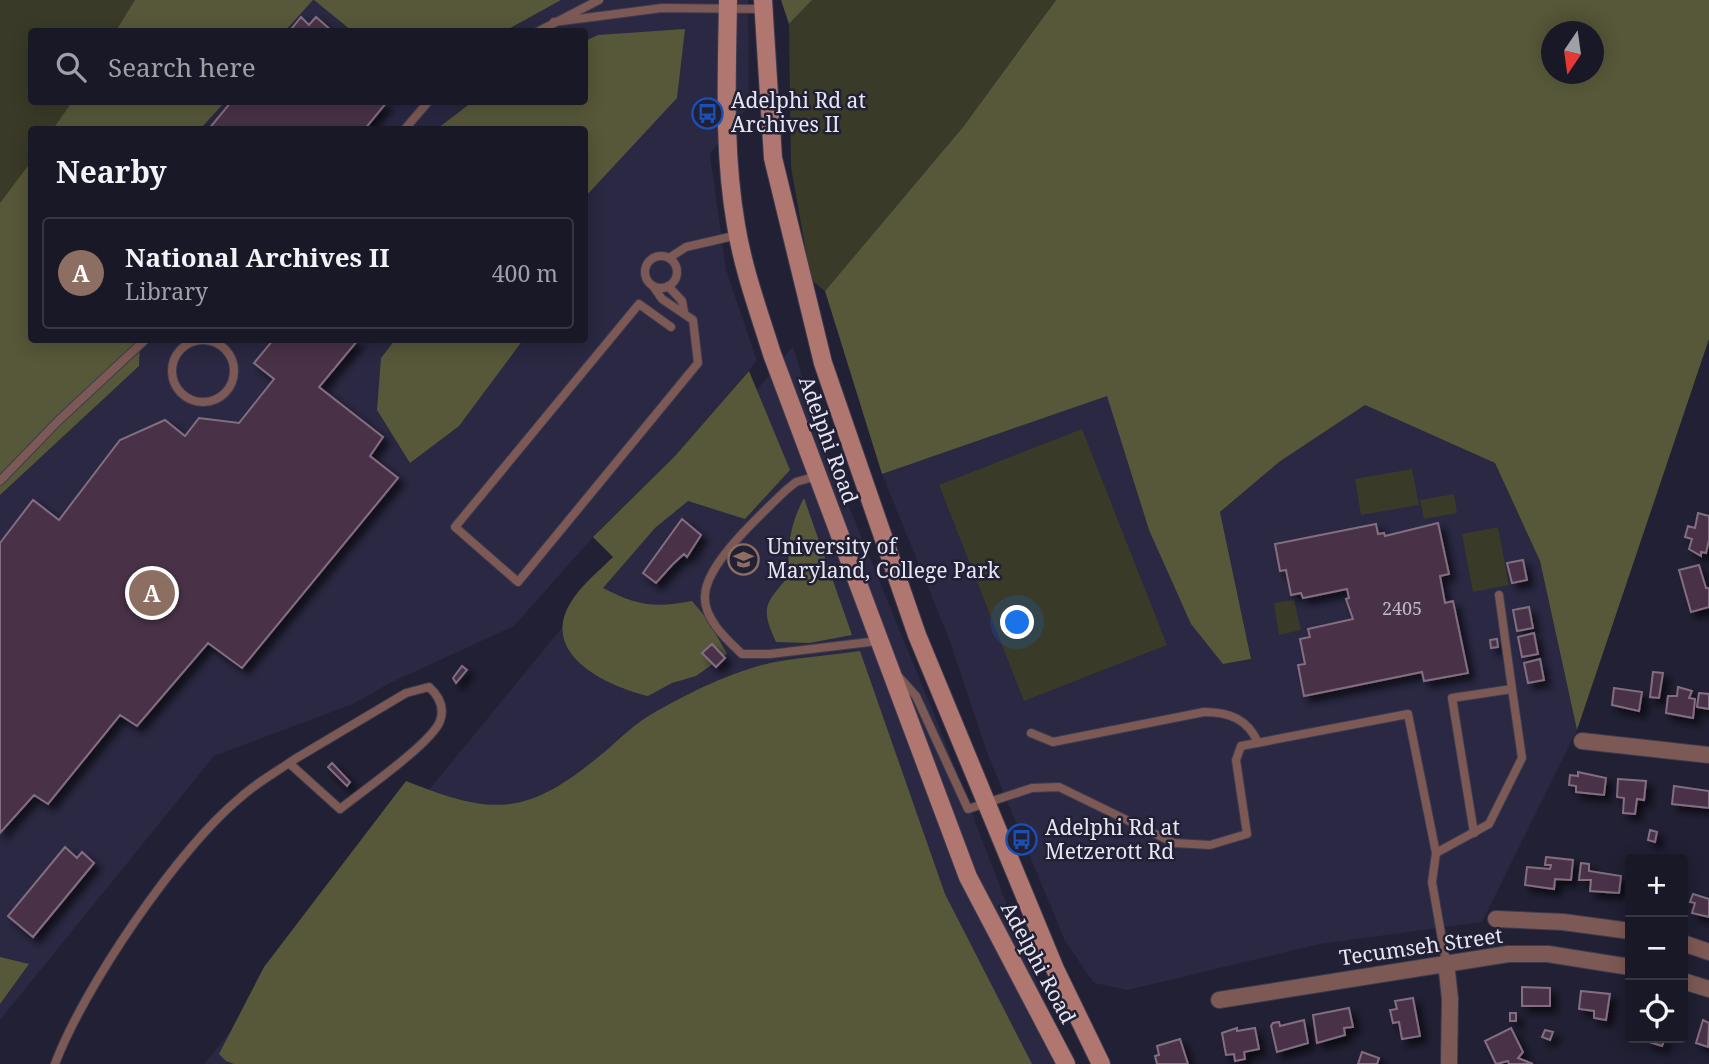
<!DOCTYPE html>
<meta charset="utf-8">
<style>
body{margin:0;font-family:"Noto Serif",serif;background:#262533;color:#f1f3f6}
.controls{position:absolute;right:21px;bottom:21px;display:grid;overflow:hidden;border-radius:7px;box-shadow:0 4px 18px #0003}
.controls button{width:63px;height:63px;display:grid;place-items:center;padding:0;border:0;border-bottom:2px solid #373744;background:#191827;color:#f1f3f6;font:35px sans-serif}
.compass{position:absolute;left:1541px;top:21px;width:63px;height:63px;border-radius:50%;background:#191827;box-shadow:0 4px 18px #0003;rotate:193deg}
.you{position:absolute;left:1018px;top:623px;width:24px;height:24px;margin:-18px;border:5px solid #fff;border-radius:50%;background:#1a73e8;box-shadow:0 0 0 10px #1a73e833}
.badge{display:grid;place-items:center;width:46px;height:46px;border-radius:50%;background:#fb8fc5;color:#fff;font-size:23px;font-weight:700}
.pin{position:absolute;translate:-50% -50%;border:4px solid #fff;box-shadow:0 2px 7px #0006}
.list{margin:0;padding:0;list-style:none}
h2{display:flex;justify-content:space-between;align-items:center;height:91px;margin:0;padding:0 28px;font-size:30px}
h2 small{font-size:23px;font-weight:400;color:#9fa0a7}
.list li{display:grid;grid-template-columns:46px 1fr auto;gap:21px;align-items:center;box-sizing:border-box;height:112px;margin:0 14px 14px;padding:0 14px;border:2px solid #373744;border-radius:7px}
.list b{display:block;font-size:26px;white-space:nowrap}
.list p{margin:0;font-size:23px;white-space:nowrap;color:#9fa0a7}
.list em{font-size:23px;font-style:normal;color:#9fa0a7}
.icon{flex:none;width:38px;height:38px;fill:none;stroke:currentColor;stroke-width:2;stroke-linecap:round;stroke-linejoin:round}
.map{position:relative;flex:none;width:1709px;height:1064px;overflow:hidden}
.search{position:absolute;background:#191827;box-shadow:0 4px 18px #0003;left:28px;top:28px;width:560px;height:77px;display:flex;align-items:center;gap:18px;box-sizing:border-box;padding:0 24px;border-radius:7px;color:#9fa0a7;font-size:26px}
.panel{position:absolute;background:#191827;box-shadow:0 4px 18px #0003;left:28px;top:126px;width:560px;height:217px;border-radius:7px}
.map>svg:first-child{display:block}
.built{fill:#2a2842;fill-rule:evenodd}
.green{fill:#393a27}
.forest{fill:#575839;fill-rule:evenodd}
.building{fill:#483146;stroke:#836e81;stroke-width:2;filter:url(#shadow)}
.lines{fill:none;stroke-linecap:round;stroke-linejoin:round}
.service-casing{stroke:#3c3c4f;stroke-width:10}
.minor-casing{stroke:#3c3c4f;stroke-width:18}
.secondary-casing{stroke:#3c3c4f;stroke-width:20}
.service{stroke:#7d5955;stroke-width:8}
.minor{stroke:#7d5955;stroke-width:16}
.secondary{stroke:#b07670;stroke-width:18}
.labels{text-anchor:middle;stroke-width:5;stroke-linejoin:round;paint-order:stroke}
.number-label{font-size:18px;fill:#beb8c8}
.poi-label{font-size:21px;fill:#e5e5f3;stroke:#212034;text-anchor:start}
.street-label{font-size:21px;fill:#e5e5f3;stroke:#212034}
</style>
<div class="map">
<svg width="1709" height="1064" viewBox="0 0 1709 1064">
<defs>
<filter id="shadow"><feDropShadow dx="6" dy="6" stdDeviation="3.5" flood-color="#0009"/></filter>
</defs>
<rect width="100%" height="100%" fill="#212034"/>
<path class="built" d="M0 0H748L749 106 710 154 726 270 757 361 675 456 593 537 514 626 390 683 353 704 214 756 0 1020ZM32 32H584V102H32ZM32 130H584V340H32Z
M793 346 804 383 803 394 938 724 1045 1005 1074 1064H204Z
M1107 395 1149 530 1223 664 1251 659 1220 512 1279 462 1365 405 1495 463 1540 561 1577 730 1482 922 1320 944 1128 990 1094 983 1065 941 988 755 949 639 882 474Z"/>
<path class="green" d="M0 0H168L146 31 32 32V102H98L174 129 32 130 31 331 0 364Z
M812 0H1056L963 127 825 291 811 280 791 167 789 24Z
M1082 429 1167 645 1024 701 939 485Z
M1412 469 1419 505 1361 515 1355 479Z
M1454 494 1457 513 1424 519 1420 500Z
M1498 527 1509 585 1473 592 1462 534Z
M1294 600 1301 630 1279 635 1274 603Z"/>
<path class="forest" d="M135 0H313L285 31H116Z
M314 0H561L503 32 352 31Z
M781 0H812L789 24Z
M1056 0H1709V339L1577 730 1540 561 1495 463 1365 405 1279 462 1220 512 1251 659 1223 664 1191 624 1149 530 1107 396 882 474 825 291 963 127ZM1552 32H1594V74H1552Z
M685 29 677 98 585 197 584 130 437 129 472 102H584L585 41 598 35Z
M72 102H225L200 129H53Z
M31 162 32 340H140L139 366 0 495V203Z
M395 340H523L459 426 410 463 377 410 381 358Z
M749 371 790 470 745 519 688 501 655 528 603 588C637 606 655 608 692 601L708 620 727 654 696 676 672 683 648 696C603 685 534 651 575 596 585 582 601 569 613 557L593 537 675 456Z
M804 498 852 635 809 643 776 642C760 607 765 604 789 576 787 547 790 524 804 498Z
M860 651 945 894 1032 1064H234L226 1061 219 1054 264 967 406 781C491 815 525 817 597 758 614 745 629 728 647 717 684 695 732 671 775 662 803 657 832 655 860 651Z
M0 957 29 964 0 1004Z"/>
<path class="building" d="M301 17 309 25 316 17 333 32H289Z
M231 102H387L364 130H208Z
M273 340H358L319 387 383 437 370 456 398 478 242 668 208 643 137 726 120 715 48 804 34 795 0 833V543L33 500 59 520 120 440 165 420 185 436 199 418 239 423 274 379 254 363Z
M1698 513 1709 516V540L1706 553 1701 552V556L1689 549 1692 539 1685 537 1688 526 1695 528Z
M682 519 701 535 687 557 684 554 673 564 656 583 643 573Z
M1438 523 1449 574 1440 576 1445 603 1453 601 1468 673 1424 681 1422 672 1304 696 1298 665 1305 664 1300 639 1310 637 1308 629 1353 619 1346 599 1349 598 1347 589 1303 598 1301 593 1291 595 1286 570 1280 571 1275 544 1376 524 1378 534 1384 533 1385 536Z
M1523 560 1527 580 1512 583 1507 563Z
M1699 565 1706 588H1709V607L1691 612 1679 570Z
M1529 607 1533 628 1517 631 1513 610Z
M1534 633 1538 654 1522 657 1518 637Z
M1497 639 1498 647 1491 648 1490 640Z
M712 644 725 658 716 667 702 653Z
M1540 659 1544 680 1528 683 1524 663Z
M462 666 467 670 456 683 453 678Z
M1653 672 1663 673 1659 698 1650 697Z
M1678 687 1692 691 1689 698 1695 699 1693 718 1666 713 1668 696H1677Z
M1614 688 1642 692 1639 711 1612 705Z
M1699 693 1709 694V709L1697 707Z
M332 763 350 782 347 786 328 767Z
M1578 772 1606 778 1604 795 1576 792V786L1569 785 1570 775 1578 776Z
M1618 779 1646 781 1644 800 1637 799 1635 814 1623 813 1624 798 1617 797Z
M1674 786 1709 791V808L1672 804Z
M1650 830 1657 832 1655 842 1648 840Z
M65 847 77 858 82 852 94 863 33 937 8 916Z
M1546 857 1573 860 1571 880 1555 879 1554 889 1525 885 1527 867 1550 869 1551 865H1545Z
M1581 863 1589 864V871L1621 876 1619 893 1590 891 1591 880H1579Z
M1693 894 1709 899V917L1692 913 1695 903 1690 902Z
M1522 987 1550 988V1006H1522Z
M1581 991 1610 994 1606 1020 1594 1018V1011L1579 1009Z
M1413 998 1420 1036 1402 1039 1399 1022 1393 1023 1390 1010 1397 1009 1395 1001Z
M1349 1008 1353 1027 1344 1028 1345 1035 1317 1043 1313 1015Z
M1510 1013H1516V1021H1510Z
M1304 1020 1308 1043 1277 1052 1271 1026 1273 1023 1279 1022 1280 1026Z
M1703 1020 1709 1023 1708 1047 1696 1043Z
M1237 1028V1031L1255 1028 1259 1049 1244 1052 1245 1059 1235 1061 1234 1054 1226 1055 1222 1033Z
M1511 1028 1523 1052 1518 1058 1533 1064H1509L1508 1061 1496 1064 1485 1041Z
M1545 1030 1553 1032 1550 1040 1542 1037Z
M1647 1038H1665L1662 1046 1646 1041Z
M1180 1039 1188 1064H1157L1155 1056 1159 1055 1157 1046Z
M1362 1052 1379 1058 1377 1064H1358Z"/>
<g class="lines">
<defs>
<path id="service" d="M554 22 662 8 763 9
M537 32 599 0
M404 130 428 102
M645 272a16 16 0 1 1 32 0a16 16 0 1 1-32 0Z
M669 258 686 247 738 235
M653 286 662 299 693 320 698 363 518 582 455 527 639 304 671 327
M668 286 682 301 684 312
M172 371a31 31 0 1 1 62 0a31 31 0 1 1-62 0Z
M817 476 796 482 785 491C762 514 707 562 705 595 703 618 726 639 742 654H770L878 641
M0 481 59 420 145 340
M1499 595 1512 689
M899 677 916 696 968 809 1032 788 1059 787 1174 843 1210 845 1247 834 1236 760 1241 746 1408 714 1436 853 1432 882 1446 962
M1031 733 1053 742 1204 712C1229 712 1248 719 1258 743
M1436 853 1489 824 1522 758 1512 689 1452 698 1474 833
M55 1064C84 987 177 850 241 797 255 784 273 774 289 763L295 759 406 693 429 687C439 696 445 707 440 721 432 743 361 792 340 809L289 763"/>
<path id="minor" d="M1582 741 1709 755
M1496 919 1563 922 1630 931
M1683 943 1709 952
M1446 962 1450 999 1449 1064
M1683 981 1709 989
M1219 1000 1508 954H1548L1630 967"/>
<path id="secondary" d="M728 0C727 75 723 150 736 225 743 269 759 312 772 354L968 877 1066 1064
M763 0 773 158 823 363 917 635 1055 969 1101 1064"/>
</defs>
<use href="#service" class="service-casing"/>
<use href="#minor" class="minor-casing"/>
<use href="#secondary" class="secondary-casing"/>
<use href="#service" class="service"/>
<use href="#minor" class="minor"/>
<use href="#secondary" class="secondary"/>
</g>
<defs>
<symbol id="bus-ring" viewBox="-11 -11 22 22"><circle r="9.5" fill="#212034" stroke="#1a4fb4" stroke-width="1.5"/><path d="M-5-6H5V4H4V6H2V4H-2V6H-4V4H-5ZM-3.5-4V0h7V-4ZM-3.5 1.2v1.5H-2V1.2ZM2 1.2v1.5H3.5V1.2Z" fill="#1a4fb4"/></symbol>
<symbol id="university-ring" viewBox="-11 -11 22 22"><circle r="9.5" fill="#212034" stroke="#8d6e63" stroke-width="1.5"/><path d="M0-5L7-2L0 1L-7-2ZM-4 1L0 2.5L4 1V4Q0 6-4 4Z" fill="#8d6e63"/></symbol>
</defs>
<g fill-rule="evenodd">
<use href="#bus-ring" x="690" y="96" width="35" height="35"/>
<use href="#university-ring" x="726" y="542" width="35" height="35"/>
<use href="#bus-ring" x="1004" y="822" width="35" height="35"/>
</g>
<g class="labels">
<g class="number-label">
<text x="1402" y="615">2405</text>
</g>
<g class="poi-label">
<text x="731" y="108">Adelphi Rd at<tspan x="731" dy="24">Archives II</tspan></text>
<text x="767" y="554">University of<tspan x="767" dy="24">Maryland, College Park</tspan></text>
<text x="1045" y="835">Adelphi Rd at<tspan x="1045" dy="24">Metzerott Rd</tspan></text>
</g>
<g class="street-label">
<text transform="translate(828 440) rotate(70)" y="7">Adelphi Road</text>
<text transform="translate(1421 947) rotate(-8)" y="7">Tecumseh Street</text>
<text transform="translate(1038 963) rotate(62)" y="7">Adelphi Road</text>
</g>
</g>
</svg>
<div class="controls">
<button>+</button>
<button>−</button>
<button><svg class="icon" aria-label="locate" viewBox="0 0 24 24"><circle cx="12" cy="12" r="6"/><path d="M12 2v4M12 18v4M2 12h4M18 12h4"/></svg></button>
</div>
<svg class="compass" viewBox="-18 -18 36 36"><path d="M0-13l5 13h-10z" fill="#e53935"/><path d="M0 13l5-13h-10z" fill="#9fa0a7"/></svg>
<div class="you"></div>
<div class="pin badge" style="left:152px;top:593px;background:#8d6e63">A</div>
<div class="search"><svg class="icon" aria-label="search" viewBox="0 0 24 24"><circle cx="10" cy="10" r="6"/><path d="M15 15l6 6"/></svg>Search here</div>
<section class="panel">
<h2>Nearby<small></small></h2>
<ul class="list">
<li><span class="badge" style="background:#8d6e63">A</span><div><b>National Archives II</b><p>Library</p></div><em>400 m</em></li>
</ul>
</section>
</div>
